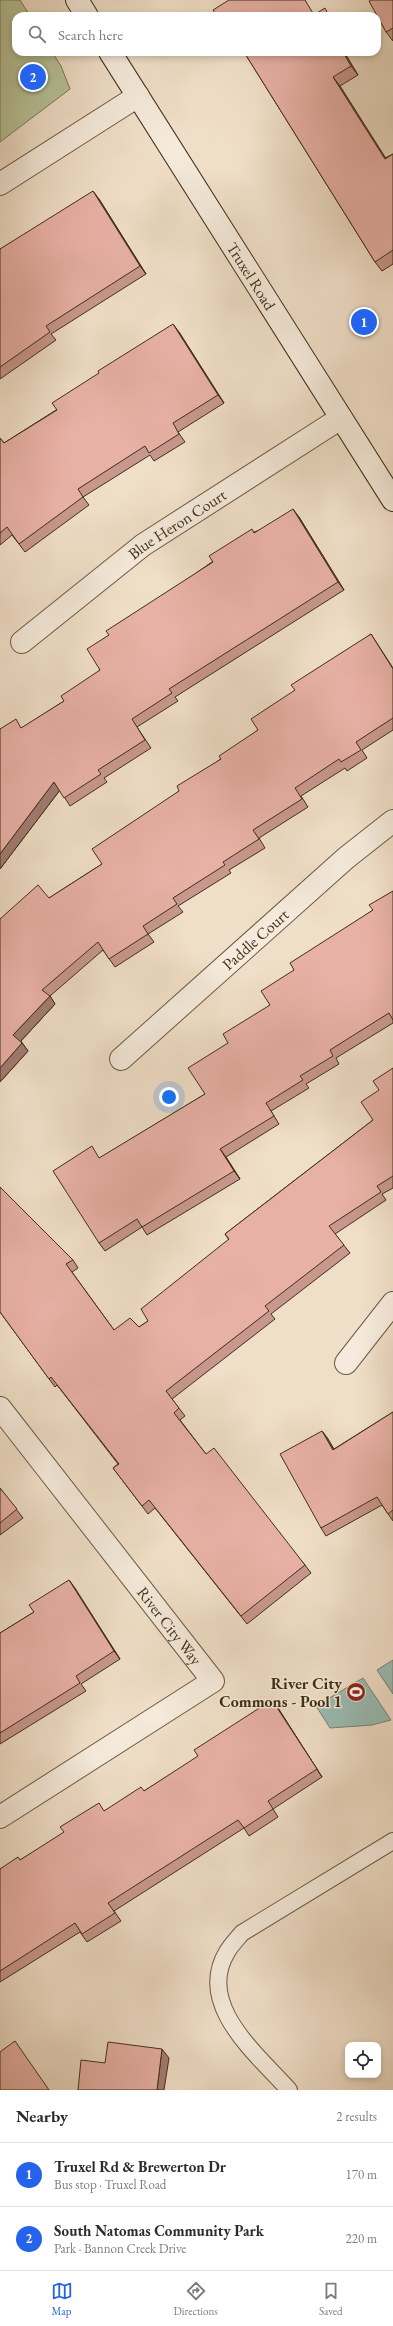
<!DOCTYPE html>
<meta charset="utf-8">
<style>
body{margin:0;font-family:"EB Garamond",serif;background:#f7f7f7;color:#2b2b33}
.controls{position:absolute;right:12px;bottom:12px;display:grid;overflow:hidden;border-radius:8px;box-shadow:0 2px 6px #0003}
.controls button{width:36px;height:36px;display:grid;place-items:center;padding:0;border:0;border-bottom:1px solid #e1e1e2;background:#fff;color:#2b2b33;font:20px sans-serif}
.you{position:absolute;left:169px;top:1097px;width:14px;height:14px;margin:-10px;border:3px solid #fff;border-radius:50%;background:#1a73e8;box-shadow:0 0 0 6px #1a73e833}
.badge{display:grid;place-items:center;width:26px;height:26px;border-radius:50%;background:#2563eb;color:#fff;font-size:13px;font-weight:700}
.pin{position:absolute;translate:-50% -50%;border:2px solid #fff;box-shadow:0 1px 4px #0006}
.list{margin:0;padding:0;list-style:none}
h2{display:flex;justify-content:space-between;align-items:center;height:52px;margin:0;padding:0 16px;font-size:17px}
h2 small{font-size:13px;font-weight:400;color:#7c7c81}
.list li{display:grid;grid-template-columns:26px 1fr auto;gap:12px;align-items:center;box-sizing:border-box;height:64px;padding:0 16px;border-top:1px solid #e1e1e2}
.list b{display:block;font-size:15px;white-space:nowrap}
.list p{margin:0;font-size:13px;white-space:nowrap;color:#7c7c81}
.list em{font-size:13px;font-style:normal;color:#7c7c81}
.icon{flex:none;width:22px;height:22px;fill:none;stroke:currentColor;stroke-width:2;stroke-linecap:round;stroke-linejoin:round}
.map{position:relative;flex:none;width:393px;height:2090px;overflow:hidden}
.search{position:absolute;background:#fff;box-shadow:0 2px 6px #0003;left:12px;right:12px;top:12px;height:44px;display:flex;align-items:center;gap:10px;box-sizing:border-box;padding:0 14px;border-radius:12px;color:#7c7c81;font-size:15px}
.sheet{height:180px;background:#fff}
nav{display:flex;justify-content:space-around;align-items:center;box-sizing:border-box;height:56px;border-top:1px solid #e1e1e2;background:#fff;font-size:11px;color:#7c7c81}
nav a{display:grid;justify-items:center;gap:2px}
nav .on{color:#2563eb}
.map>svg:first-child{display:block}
.green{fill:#b7c298;stroke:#7b7858}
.water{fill:#9abdb4;stroke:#768475}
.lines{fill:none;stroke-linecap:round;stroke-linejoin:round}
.lane-casing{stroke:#6b5b43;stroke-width:18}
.street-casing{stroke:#6b5b43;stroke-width:24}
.secondary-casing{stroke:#3f2f17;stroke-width:24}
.lane{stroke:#f5eadb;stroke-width:16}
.street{stroke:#f5eadb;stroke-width:22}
.secondary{stroke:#f5eadb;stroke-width:22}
.wall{fill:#c8988f;stroke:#3f2f17}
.shaded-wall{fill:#a27c74;stroke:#3f2f17}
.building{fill:#e8b1a6;stroke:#3f2f17}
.labels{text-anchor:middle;stroke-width:3;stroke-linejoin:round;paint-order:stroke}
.street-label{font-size:16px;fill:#3f2f17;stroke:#f5eadb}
.poi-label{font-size:16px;font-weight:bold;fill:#3f2f17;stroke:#f5eadb;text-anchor:end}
</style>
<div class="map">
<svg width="393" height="2090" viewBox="0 0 393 2090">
<rect width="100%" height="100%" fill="#f0dfc8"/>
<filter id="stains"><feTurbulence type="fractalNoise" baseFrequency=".005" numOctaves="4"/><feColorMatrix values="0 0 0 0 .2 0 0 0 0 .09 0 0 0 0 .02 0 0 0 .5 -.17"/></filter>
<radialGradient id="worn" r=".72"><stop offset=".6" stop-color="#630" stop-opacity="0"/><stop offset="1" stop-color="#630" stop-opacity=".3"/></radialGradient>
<path class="green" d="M0 0H20L30 16H16V52H52L61 66 70 89 0 142Z"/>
<path class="water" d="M393 1660V1694L377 1670Z
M363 1678 391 1720 372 1725 330 1728 316 1706Z"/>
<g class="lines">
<defs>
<path id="lane" d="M289 2090C258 2055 195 2005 227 1952 231 1945 237 1939 242 1933L393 1841"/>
<g id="street">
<path d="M0 184 138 96"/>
<path id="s1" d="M22 642 143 545 341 418"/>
<path id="s2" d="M121 1059 346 858 393 821"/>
<path d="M346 1363 393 1303"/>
<path id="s3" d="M0 1408 213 1681 0 1817"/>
</g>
<g id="secondary">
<path d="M77 0 87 16"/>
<path id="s4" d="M110 52 393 500"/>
</g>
</defs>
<use href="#lane" class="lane-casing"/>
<use href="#street" class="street-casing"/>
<use href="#secondary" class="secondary-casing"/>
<use href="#lane" class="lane"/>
<use href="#street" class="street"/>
<use href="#secondary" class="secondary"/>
</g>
<path class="wall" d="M393 0V41L386 32Z
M244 52H344L358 75 340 86 385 158 393 154V264L382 271 375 262Z
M99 199 146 274 51 334 56 340 0 379V249Z
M179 332 224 403 178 432 185 442 154 461 150 455 83 497 89 505 25 552 12 535 0 545V438L4 443Z
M299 517 344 590 175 697 178 701 137 727 151 748 104 778 107 782 70 806 60 790 0 869V729L22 728 64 701 100 670 109 635 254 532Z
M371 634 393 668V730L362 750 367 758 347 771 345 768 301 796 308 807 259 838 265 848 229 870 231 873 178 906 183 912 148 934 154 942 115 967 103 950 50 996 55 1004 21 1041 28 1051 0 1082 49 898 102 864 179 791 258 730 295 690Z
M393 891V1023L336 1058 339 1064 306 1084 309 1088 271 1111 279 1124 226 1157 240 1179 147 1235 142 1227 105 1251 99 1243 100 1158 205 1094 228 1043 270 1005 294 970 373 910Z
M393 1068V1188L382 1194 386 1200 335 1234 350 1253 271 1314 275 1319 172 1399 185 1416 180 1420 206 1454 305 1565 311 1573 247 1624 155 1508 148 1514 113 1468 118 1464 57 1385 55 1387 0 1312V1187L73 1260 78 1268 72 1272 114 1330 139 1327 148 1321 229 1240 225 1234 373 1120 379 1090Z
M393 1412V1521L382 1505 326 1536 321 1528 322 1431 328 1439 334 1449Z
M0 1488 23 1518 0 1535Z
M69 1580 120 1659 81 1684 86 1691 0 1744V1633L34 1612Z
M278 1708 322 1777 273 1809 278 1817 249 1836 244 1828 114 1911 121 1921 87 1942 80 1932 0 1982V1869L20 1860 104 1811 144 1791Z"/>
<path class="shaded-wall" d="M343 52H344L358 75 351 66Z
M333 77 340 86 392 168 385 159Z
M93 191 99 199 146 274 140 266Z
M173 324 179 332 224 403 218 395Z
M293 509 299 517 344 590 338 582Z
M54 782 60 790 0 869V854Z
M50 996 55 1004 19 1043 13 1035Z
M22 1043 28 1051 0 1082V1068Z
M220 1149 226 1157 240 1179 234 1171Z
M322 1431 328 1439 338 1458 333 1450Z
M69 1580 75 1588 120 1659 114 1651Z
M272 1700 278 1708 322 1777 317 1769Z
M162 2049 169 2058 164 2090H157Z"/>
<path class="building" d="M229 0H305L314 15 325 8 329 16H217L213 10Z
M371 0H393V28L386 32 369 1Z
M244 52H343L351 66 333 77 385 159 393 154V250L375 262Z
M93 191 140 266 46 326 50 332 0 367V249Z
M173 324 218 395 173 423 179 434 149 453 145 446 78 489 83 497 19 544 7 527 0 533V438L4 443 57 410 52 403 99 373 98 371Z
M293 509 338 582 169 689 172 693 132 719 145 740 98 770 101 774 64 798 54 782 0 854V729L16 719 21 728 64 701 61 696 100 670 87 649 109 635 106 631 213 562 209 556 252 529 254 533Z
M371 634 393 669V718L356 742 361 750 341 762 339 759 295 788 302 799 253 830 259 839 223 862 225 865 173 898 177 904 143 926 148 934 109 959 98 942 42 990 50 996 13 1035 22 1043 0 1068V919L38 885 49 898 102 864 92 849 179 791 177 786 221 759 219 756 258 730 251 719 295 690 291 685Z
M393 891V1020L389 1013 330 1050 333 1056 300 1076 303 1080 266 1103 274 1116 220 1149 234 1171 142 1227 137 1219 99 1243 53 1171 92 1146 99 1158 205 1094 188 1068 228 1043 223 1034 270 1005 261 991 294 970 290 963 373 910 369 905Z
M393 1068V1176L377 1186 381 1192 329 1226 344 1245 265 1306 269 1311 166 1391 179 1408 174 1413 206 1454 214 1448 305 1565 241 1616 149 1500 142 1506 113 1468 119 1464 51 1377 49 1379 0 1312V1187L73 1260 66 1264 114 1330 130 1318 139 1327 148 1321 141 1309 229 1239 225 1234 373 1120 361 1102 379 1090 373 1081Z
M393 1412V1510L388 1514 377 1497 321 1528 280 1454 322 1431 333 1450Z
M0 1488 17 1509 0 1523Z
M69 1580 114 1651 76 1676 80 1683 0 1733V1633L34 1612 29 1605Z
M272 1700 317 1769 268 1801 273 1809 244 1828 238 1820 108 1903 115 1913 82 1934 75 1923 0 1971V1869L18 1857 20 1860 64 1832 60 1827 99 1803 104 1811 141 1787 144 1791 198 1756 194 1750Z
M15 2041 49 2090H0V2052Z
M108 2042 162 2049 157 2090H78L81 2060 105 2063Z"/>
<defs>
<symbol id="stadium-disc" viewBox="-11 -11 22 22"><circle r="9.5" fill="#8f2418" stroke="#f5eadb"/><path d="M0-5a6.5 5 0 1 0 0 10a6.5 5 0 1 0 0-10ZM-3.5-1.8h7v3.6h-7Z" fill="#fff"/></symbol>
</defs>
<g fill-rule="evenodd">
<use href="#stadium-disc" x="345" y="1681" width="22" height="22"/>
</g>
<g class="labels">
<g class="street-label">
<text dy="6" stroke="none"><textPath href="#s4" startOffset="265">Truxel Road</textPath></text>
<text dy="6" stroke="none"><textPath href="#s1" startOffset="195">Blue Heron Court</textPath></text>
<text dy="6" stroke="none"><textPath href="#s2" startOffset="180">Paddle Court</textPath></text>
<text dy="6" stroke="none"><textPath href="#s3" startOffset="276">River City Way</textPath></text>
</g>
<g class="poi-label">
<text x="342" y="1689">River City<tspan x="342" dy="18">Commons - Pool 1</tspan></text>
</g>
</g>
<rect width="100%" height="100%" filter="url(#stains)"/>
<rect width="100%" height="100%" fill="url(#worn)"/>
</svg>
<div class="controls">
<button><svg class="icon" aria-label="locate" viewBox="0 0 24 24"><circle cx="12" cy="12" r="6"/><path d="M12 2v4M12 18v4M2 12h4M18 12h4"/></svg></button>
</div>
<div class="you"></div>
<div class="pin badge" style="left:364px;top:322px">1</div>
<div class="pin badge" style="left:33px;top:77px">2</div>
<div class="search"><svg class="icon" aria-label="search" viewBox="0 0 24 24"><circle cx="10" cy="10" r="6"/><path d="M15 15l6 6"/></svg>Search here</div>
</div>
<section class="sheet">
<h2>Nearby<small>2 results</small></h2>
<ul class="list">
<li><span class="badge">1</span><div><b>Truxel Rd &amp; Brewerton Dr</b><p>Bus stop · Truxel Road</p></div><em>170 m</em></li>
<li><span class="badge">2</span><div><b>South Natomas Community Park</b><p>Park · Bannon Creek Drive</p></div><em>220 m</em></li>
</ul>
</section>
<nav>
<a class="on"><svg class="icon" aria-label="map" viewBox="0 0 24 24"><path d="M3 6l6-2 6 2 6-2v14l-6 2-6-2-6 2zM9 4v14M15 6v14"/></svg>Map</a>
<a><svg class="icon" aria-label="directions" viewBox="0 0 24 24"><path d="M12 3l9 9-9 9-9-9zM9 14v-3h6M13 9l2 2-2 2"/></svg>Directions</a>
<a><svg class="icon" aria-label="saved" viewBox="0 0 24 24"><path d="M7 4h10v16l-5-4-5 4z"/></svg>Saved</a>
</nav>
